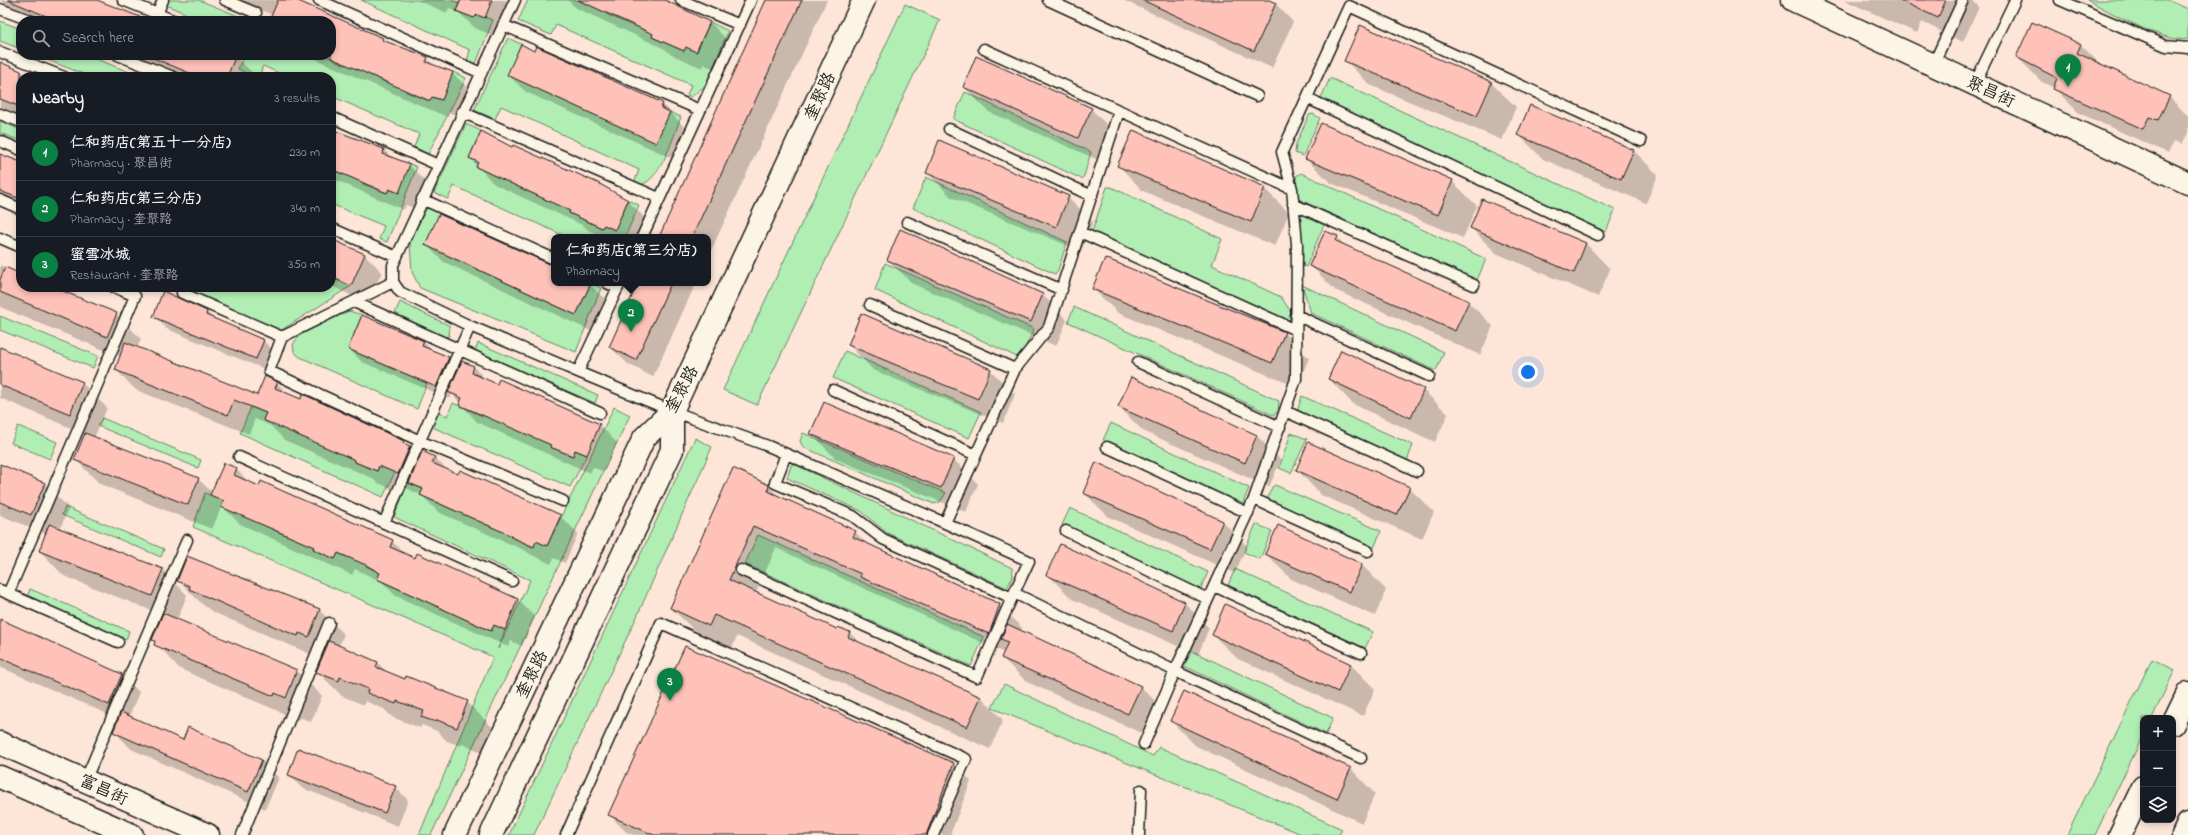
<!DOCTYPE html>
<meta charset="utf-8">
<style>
body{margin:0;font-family:"Indie Flower","LXGW WenKai TC",sans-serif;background:#20242c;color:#f1f3f6}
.controls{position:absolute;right:12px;bottom:12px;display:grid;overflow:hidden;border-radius:8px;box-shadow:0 2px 6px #0003}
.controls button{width:36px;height:36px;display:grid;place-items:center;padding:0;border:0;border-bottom:1px solid #363941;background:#171b24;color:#f1f3f6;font:20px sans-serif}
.you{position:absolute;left:1528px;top:372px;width:14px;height:14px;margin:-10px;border:3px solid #fff;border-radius:50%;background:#1a73e8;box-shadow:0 0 0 6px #1a73e833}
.badge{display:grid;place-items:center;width:26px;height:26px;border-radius:50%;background:#0b8043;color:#fff;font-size:13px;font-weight:700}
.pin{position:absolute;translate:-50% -33px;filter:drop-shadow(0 1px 2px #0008)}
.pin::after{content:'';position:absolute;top:21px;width:14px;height:12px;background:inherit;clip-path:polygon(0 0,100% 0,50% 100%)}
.popup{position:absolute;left:551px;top:234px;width:160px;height:52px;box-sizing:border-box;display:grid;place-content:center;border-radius:8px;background:#171b24;filter:drop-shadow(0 1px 3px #0005);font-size:13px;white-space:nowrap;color:#9ea1a6}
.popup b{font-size:15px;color:#f1f3f6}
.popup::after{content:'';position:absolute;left:50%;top:100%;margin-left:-8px;border:8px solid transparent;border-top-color:#171b24}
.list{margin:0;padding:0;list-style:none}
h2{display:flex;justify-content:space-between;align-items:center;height:52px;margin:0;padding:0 16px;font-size:17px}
h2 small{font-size:13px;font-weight:400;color:#9ea1a6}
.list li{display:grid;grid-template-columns:26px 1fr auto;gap:12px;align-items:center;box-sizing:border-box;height:56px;padding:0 16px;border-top:1px solid #363941}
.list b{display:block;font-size:15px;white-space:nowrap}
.list p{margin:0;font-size:13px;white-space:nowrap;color:#9ea1a6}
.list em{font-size:13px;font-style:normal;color:#9ea1a6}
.icon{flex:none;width:22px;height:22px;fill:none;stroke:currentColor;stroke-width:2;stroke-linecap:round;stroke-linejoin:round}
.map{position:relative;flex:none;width:2188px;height:835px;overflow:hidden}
.search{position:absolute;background:#171b24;box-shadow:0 2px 6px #0003;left:16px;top:16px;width:320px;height:44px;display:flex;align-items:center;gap:10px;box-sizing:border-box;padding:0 14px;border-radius:16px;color:#9ea1a6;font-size:15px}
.panel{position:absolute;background:#171b24;box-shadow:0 2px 6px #0003;left:16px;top:72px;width:320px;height:220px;border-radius:16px}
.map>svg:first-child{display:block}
.green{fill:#b1eeb4;stroke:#668568}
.shadow{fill:#0003}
.building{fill:#fec2b9;stroke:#1c1c1c}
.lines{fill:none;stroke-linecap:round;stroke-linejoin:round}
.lane-casing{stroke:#1c1c1c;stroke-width:13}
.secondary-casing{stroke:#1c1c1c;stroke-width:25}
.primary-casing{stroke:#1c1c1c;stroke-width:25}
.lane{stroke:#fcf5e5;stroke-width:10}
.secondary{stroke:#fcf5e5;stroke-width:22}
.primary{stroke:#fcf5e5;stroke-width:22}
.labels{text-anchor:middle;stroke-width:4;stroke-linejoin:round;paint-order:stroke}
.street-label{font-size:17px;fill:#1c1c1c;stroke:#fcf5e5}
</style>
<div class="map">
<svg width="2188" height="835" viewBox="0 0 2188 835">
<rect width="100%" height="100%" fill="#fde6d8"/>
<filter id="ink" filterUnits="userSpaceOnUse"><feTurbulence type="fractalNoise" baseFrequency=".025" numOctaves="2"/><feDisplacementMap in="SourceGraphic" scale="8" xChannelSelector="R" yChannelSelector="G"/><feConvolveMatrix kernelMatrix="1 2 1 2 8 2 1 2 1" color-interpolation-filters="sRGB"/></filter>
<g filter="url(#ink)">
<path class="green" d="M168 0H199L251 21H203L166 5Z
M361 0H451L459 3 456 11 474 18 477 15 493 20 477 61 473 64 467 61 470 50Z
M528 0H578L586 4 592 0 608 7 606 14 633 26 636 21 655 29 652 37 684 51 686 47 697 52 710 22 728 31 706 85 691 97 687 95 691 85 556 25 551 35 518 21Z
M2087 0H2168L2188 9V39C2165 44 2109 11 2087 0Z
M905 4 940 20 757 405 723 390Z
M0 21 21 29V49L0 41Z
M508 38 521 44 508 75 656 142 670 112 681 117C673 137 662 178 641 185L634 183 639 170 501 106 495 119 474 110Z
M35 55H86L142 77H91Z
M244 55H324L345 65 348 61 364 72 387 83 389 79 407 88 406 92 430 101 432 97 442 100 453 72 466 78 428 154 414 147 419 134 331 96V77H288L263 66 259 77H254L238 69Z
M1330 78 1615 210 1606 232 1320 100Z
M965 92 1091 152 1084 176 1082 179 953 119Z
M1313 114 1320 118 1303 156 1295 153 1296 144 1309 115Z
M0 121 21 130V141L0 133Z
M466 124 481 131 469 158 478 162 476 167 551 202 572 206 569 213 602 228 604 225 615 230 628 200 639 205 625 237H567L454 186 448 199 434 193Z
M410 164 417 167 387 242 379 239 384 226 331 204V169L344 175 345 171 364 180 363 184 387 193Z
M1301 173 1486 259 1477 280 1298 199 1296 176Z
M926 177 1067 242 1058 270 1055 274 913 208Z
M1107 187H1111L1222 239 1212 265 1281 297 1291 312 1289 322 1092 232Z
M427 207 440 213 425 245 576 315 591 283 601 288 576 352 420 288 412 272 410 242Z
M1298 213 1324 225 1306 267 1300 264Z
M885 263 1034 329 1025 348 1017 357 875 290Z
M331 277 351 286 280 331 179 287H331Z
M1302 285 1444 352 1436 371 1311 313Z
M400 302 450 326 449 336 444 337 395 313Z
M1074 307 1279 401 1278 412 1273 415 1068 322Z
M349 311 362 315 348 349 427 383 417 409 300 357 294 352 293 344 300 335Z
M0 316 98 356 93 368 0 330Z
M478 343 598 395 595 403 475 351Z
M845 351 981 412 969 438 833 378Z
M1302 396 1413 445 1407 461 1297 412Z
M453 403 483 416 486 410C508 427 525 436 553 441L551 447 572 456 575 450 587 455 570 487 430 426 435 410 447 416Z
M251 407 266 413 263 420 357 456 355 462 377 471 379 466 395 472 383 497 240 433Z
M614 407 630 415 431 835H419L493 657 193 527 205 493C228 501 247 516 268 527 283 535 299 540 315 544L313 549 335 559 338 553 349 558 380 535 366 566 380 573 377 579 491 631 494 625 505 630 498 649 530 580 394 517 408 483 423 489 420 495 494 528 514 532 512 537 533 547 536 541 547 546Z
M102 418 201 460 198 468 98 426Z
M1111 423 1249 488 1242 505 1103 440Z
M18 426 57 442 50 459 11 443Z
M803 433 946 493 940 502 934 504 803 447 800 441Z
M1291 433 1307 439 1291 473 1279 468Z
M695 438 712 447 638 614 534 835H509Z
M792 463 1012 568 1013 576 1007 588 887 533 861 511 787 478Z
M1275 485 1381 531 1374 548 1267 500 1272 487Z
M65 507 164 549 161 557 62 515Z
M1070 508 1208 572 1201 589 1062 525Z
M1256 524 1272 531 1260 559 1244 552Z
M758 535 984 637 971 666 745 564Z
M1235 569 1373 632 1365 648 1228 585Z
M30 589 129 631 126 640 27 597Z
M1192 651 1333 718 1326 734 1184 666Z
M2152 659 2175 670 2152 718H2143V736L2095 835H2067Z
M1004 684 1153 756 1159 747 1342 829 1339 835H1304L992 708Z"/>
<path class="shadow" d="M1 0H95L147 21H34L13 13Z
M236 0H299L303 5 382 39 385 42 427 58 436 67 452 73 469 89 458 116 448 112 447 117 306 55H331V21H270L273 15Z
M417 0H512L503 34 494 31 491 35 475 28 459 13 449 8 447 13Z
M568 0H660L710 22 727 40 714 69 703 64 702 68 670 54 665 49 576 8Z
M768 0H827L708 257V237H660Z
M1123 0H1266L1276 4 1293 22 1272 68Z
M1844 0H1972L1979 7 1963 42 1922 22 1917 33Z
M2033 23 2081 45 2100 64 2169 97 2188 116V133L2182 144 2174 141 2168 153 2079 113 2054 88 2042 82 2017 57Z
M535 52 662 103 687 130 674 159 526 92 508 75Z
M120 55H233L253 73 251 77H175Z
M1346 61 1491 83 1516 107 1502 140 1370 85Z
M0 63 34 77H21V117L0 109Z
M964 87 1091 109 1116 134 1103 162 989 112Z
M331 128 342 134 384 150 393 159 409 165 426 182 416 209 406 205 404 210 331 178Z
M1519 135 1633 150 1658 175 1646 203 1543 159Z
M512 148 598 184 628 201 645 218 636 237H603L588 230 582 225 494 184 470 158Z
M0 155 21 164V209L0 201Z
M1306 159 1452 181 1477 206 1463 238 1331 183Z
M1119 166 1264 188 1289 213 1275 246 1143 191Z
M927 172 1068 197 1093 222 1081 251 951 197Z
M1483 200 1586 244 1610 269 1598 297 1496 253 1471 228Z
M901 230 1043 295 1067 320 1056 346 913 284 888 260Z
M1337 237 1346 247 1468 302 1493 326 1480 355 1335 290 1311 266Z
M331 240 365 255 382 272 368 303 331 286Z
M426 245 554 267V283H588L607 301 593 332 444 262Z
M0 265 21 275V287H51L116 314 141 339 137 348 257 396 277 383 289 395 403 441 421 458 423 453 435 458 448 471 560 516 578 533 565 563 554 558 551 564 530 554 526 551 438 512 419 492V494L400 485 397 491 376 482 372 478 284 440 271 426 255 419 249 434 136 390 116 370 121 357 0 307Z
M639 283H696L653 377 628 364 610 347Z
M1093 289 1284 333 1309 358 1297 387 1118 313Z
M164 292 207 312 215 320 263 340 276 354 269 371 167 329 154 316Z
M424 342 434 352 449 358 459 369 462 362 474 367 487 381 498 385 500 380 600 425 617 443 604 472 593 467 590 473 477 422 452 394 450 399 362 362 349 349Z
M849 345 990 370 1015 394 1003 423 873 370Z
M0 348 82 383 107 408 94 438 198 479 212 492 236 469 250 483 392 541 406 555 416 559 418 555 518 600 535 617 522 646 511 641 508 647 396 596 382 582 355 569 352 575 240 524 222 506 212 529 100 484 75 459 85 434 0 398Z
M1132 378 1257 436 1281 460 1269 487 1143 431 1119 407Z
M1329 379 1423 390 1448 414 1435 442 1353 404Z
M812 434 953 459 978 484 966 512 836 459Z
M0 465 44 484 69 508 60 529 163 570 187 595 177 620 297 671 322 696 311 722 300 717 299 720 180 669 153 640 163 615 64 576 40 551 46 534 0 515Z
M1297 470 1409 488 1434 512 1422 539 1321 495Z
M768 486 780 498 855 532 869 546 999 605 1022 628 1021 631 1140 686 1165 711 1153 738 1027 682 1002 658 1005 653 776 548 756 593 837 630 839 628 850 633 860 643 981 697 1003 720 990 749 737 636 732 648 694 630 671 608Z
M1084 493 1222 521 1247 546 1235 573 1109 517Z
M1278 526 1362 565 1386 590 1375 616 1291 579 1266 554Z
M1060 546 1185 603 1209 628 1198 655 1072 599 1047 574Z
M178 580 319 610 344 634 339 646 378 663 388 673 467 702 492 727 482 752 462 744 461 746 447 741 437 731 422 725 420 728 392 717 384 709 365 701 364 705 342 696 317 671 322 659 215 613 203 605Z
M0 620 122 675 139 692 129 717 183 741 189 728 262 761 279 778 265 809 131 749 114 731 119 719 0 667Z
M1213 635 1350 664 1375 689 1363 716 1238 659Z
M1185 692 1351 769 1375 794 1362 823 1196 746 1171 721Z
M954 764 971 781 950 835H634L626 832 609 814Z
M289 775 395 787 408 800 398 826 302 788Z"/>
<path class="building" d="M8 0H97L148 20 58 21Z
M278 0H296L383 38 382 40 428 57 426 62 453 72 442 100 432 97 430 101 331 58V21H269Z
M461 0H492L485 18 477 15 474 18 456 11Z
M578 0H665L710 22 696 52 686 47 684 51 652 37 653 34Z
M766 0H802L692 237H659Z
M1142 0H1269L1276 3 1254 51Z
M1900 0H1946L1938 18Z
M2032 22 2081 44 2077 53 2170 96 2158 120 2149 117 2143 129 2053 89 2057 78 2016 57Z
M1360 25 1492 82 1477 116 1344 61Z
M521 44 534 51 536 46 663 103 661 108 670 112 656 143 507 75Z
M146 55H236L227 77H199Z
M976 56 1092 108 1078 138 963 87Z
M0 62 21 71V107L0 99Z
M1530 105 1634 150 1621 179 1517 135Z
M1321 123 1453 180 1438 215 1305 159Z
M331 129 384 149 383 154 410 164 399 193 389 189 387 193 331 169Z
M1133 130 1265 187 1251 222 1117 166Z
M481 131 512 147 513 145 598 183 628 200 615 230 604 225 602 228 569 213 570 211 476 167 478 162 469 158Z
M939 140 1069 196 1056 227 926 173Z
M0 154 21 162V199L0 191Z
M1482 199 1586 243 1574 273 1470 228Z
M439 214 554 266V283H591L576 315 425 245Z
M900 229 1043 294 1031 322 887 260Z
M1325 231 1338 236 1336 241 1469 301 1455 331 1309 266Z
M331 239 365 254 351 286 331 277Z
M1105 258 1285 332 1272 363 1092 289Z
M5 267 21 274V287H53L117 313 107 337 0 292V280Z
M638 283H671L636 360 609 347Z
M163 291 207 311 206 315 264 340 256 359 153 317Z
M861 313 991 369 978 399 848 345Z
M362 315 424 341 422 346 449 357 436 387 348 349Z
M125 342 257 395 265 376 278 382 275 388 301 399 303 394 404 441 403 443 410 446 398 474 379 466 377 471 355 462V460L263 420 266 413 234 400 228 415 115 370Z
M0 347 83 382 70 414 0 385Z
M1341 350 1424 389 1411 418 1328 379Z
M462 361 474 366 472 373 497 384 499 379 600 424 587 455 575 450 573 456 550 447 551 445 459 405 462 398 448 392Z
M1131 377 1257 435 1245 463 1118 407Z
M824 402 954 458 941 488 810 434Z
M85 433 199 478 188 505 74 460Z
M1308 442 1410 487 1397 515 1296 470Z
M422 451 435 457 432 463 458 474 460 470 561 515 547 546 536 541 534 547 511 537 512 536 420 495 423 489 409 483Z
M1096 462 1223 521 1210 549 1083 493Z
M224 463 237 468 234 475 259 486 261 481 285 492 393 540 390 547 415 558 417 553 518 599 505 630 494 625 491 631 377 579 380 573 366 565 338 553 335 559 313 549 314 547 221 507 224 501 210 495Z
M0 464 45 483 31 515 0 502Z
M733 468 769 485 768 491 856 531 853 537 1000 604 989 634 860 577 861 574 753 526 729 580 837 629 838 627 850 632 848 637 981 697 967 727 714 615 709 626 670 608Z
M49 524 163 569 152 596 39 551Z
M1278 525 1362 564 1350 592 1265 554Z
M1060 544 1185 602 1173 631 1046 575Z
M187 556 320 609 309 637 299 633 298 636 280 629 189 589 190 586 177 581Z
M1225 604 1351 664 1338 692 1212 635Z
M163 613 297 670 286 698 275 693 274 696 154 645 155 641 152 640Z
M0 619 122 674 109 705 0 658Z
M1007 624 1141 686 1128 714 1001 658 1008 642 1001 639Z
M329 641 378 662 376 667 405 679 406 676 468 701 457 728 437 720 436 722 421 717 424 711 397 701 396 704 367 693 368 689 340 677 339 681 316 672Z
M685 646 954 763 926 835H654L608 815Z
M1184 691 1351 768 1337 799 1170 721Z
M121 712 183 740 188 727 262 760 248 792 113 732Z
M298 748 396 786 385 813 288 775Z"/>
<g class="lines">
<defs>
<path id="lane" d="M123 0 175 21
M225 0 256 13
M319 0 481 73
M515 0 393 265V282L400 292 470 326 578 372 672 411 768 446 945 523 1015 369 1049 327 1119 111
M681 0 740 25
M1048 0 1257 96
M2060 0 2166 46 2188 48
M0 9 32 21
M157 14 163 0
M503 25 700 110
M984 49 1292 189
M0 52 64 77
M118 55 173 77
M1933 65 1963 0
M1975 83 2015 0
M1307 98 1598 235
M462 112 659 198
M0 114 21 122
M331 117 438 165
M949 129 1092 196
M0 141 21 150
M422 199 554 259
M0 200 21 209
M1293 204 1474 285
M907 222 1062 290
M331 228 397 257
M1080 232 1296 330
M642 237 751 0
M0 238 21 247
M393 282 282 337 269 371 420 441 563 501
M607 283 618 288
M182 293 282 337
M354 302 600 413
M870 305 1015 369
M1296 315 1429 376
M1138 362 1280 427
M578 372 620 283
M833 390 976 455
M1285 411 1417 471
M1107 447 1248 513
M786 454 775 483 853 516 883 539 1012 598
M239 457 512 581
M1254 499 1368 551
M384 523 470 326
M945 523 1029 561 1014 593 1175 671 1254 499 1296 379 1297 244 1292 189 1282 152 1349 6 1641 141
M1066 531 1208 599
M741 570 977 677 1014 593
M1214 586 1361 653
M0 590 118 642
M8 594 135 296 114 287
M1144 744 1175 671 1361 758
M85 781 187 540
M242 835 329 623
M566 835 661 623 966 759 933 835
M1139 835 1141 790"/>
<path id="secondary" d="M1793 0 2188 183
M455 835 644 438 672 411 864 0
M491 835 672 450V411"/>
<path id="primary" d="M2173 724 2188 693
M0 743 208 835
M0 777 132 835
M2120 835 2143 787
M2183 835 2188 824"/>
</defs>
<use href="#lane" class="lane-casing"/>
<use href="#secondary" class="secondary-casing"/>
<use href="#primary" class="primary-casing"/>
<use href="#lane" class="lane"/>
<use href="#secondary" class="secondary"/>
<use href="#primary" class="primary"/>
</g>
</g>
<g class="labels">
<g class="street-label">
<text transform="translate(1991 91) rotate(25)" y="6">聚昌街</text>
<text transform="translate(819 96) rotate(-65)" y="6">奎聚路</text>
<text transform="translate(681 389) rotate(-62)" y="6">奎聚路</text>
<text transform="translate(531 674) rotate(-64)" y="6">奎聚路</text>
<text transform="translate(104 789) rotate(24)" y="6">富昌街</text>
</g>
</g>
</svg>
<div class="controls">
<button>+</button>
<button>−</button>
<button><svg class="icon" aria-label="layers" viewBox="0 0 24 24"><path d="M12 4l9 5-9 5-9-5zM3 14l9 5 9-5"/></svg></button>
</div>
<div class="you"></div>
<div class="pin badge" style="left:2068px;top:87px">1</div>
<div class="pin badge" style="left:631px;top:332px">2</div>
<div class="popup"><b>仁和药店(第三分店)</b>Pharmacy</div>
<div class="pin badge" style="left:670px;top:701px">3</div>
<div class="search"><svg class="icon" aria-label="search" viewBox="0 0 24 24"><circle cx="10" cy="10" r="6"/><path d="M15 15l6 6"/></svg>Search here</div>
<section class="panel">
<h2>Nearby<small>3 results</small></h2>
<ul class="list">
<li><span class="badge">1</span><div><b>仁和药店(第五十一分店)</b><p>Pharmacy · 聚昌街</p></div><em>230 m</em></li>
<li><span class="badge">2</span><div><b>仁和药店(第三分店)</b><p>Pharmacy · 奎聚路</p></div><em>340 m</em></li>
<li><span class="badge">3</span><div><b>蜜雪冰城</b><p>Restaurant · 奎聚路</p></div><em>350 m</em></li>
</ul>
</section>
</div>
